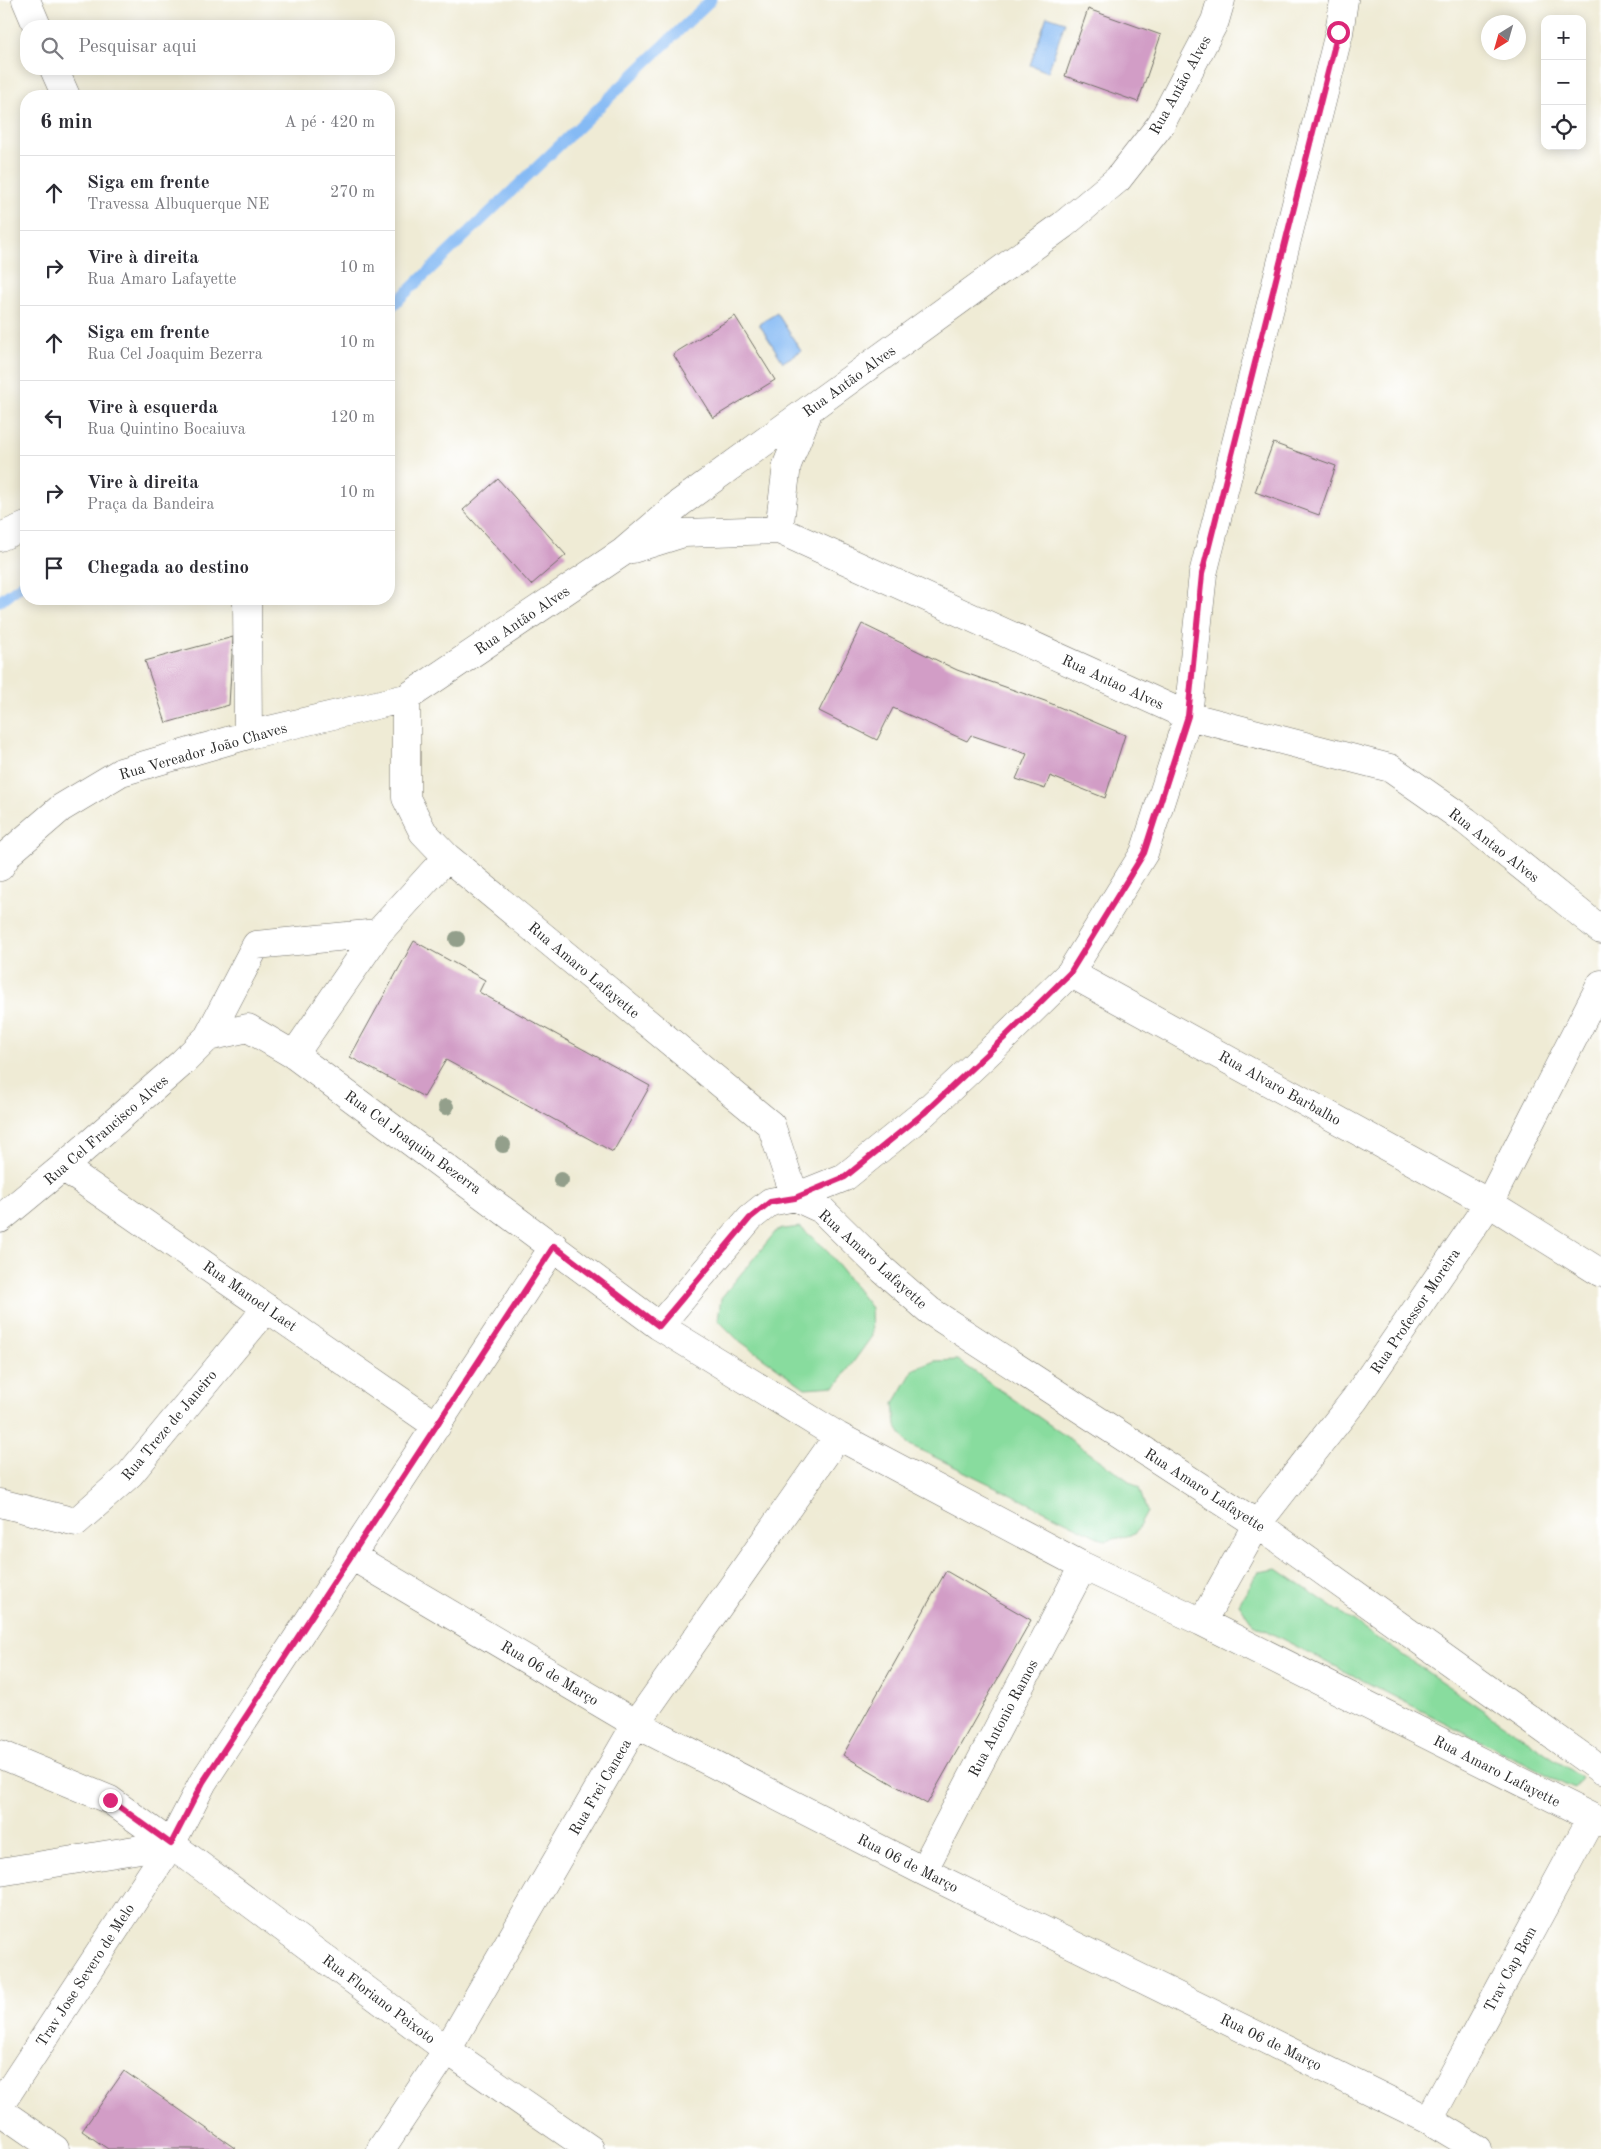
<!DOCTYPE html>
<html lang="pt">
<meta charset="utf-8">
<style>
body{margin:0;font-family:"Old Standard TT",serif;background:#f7f7f7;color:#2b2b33}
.controls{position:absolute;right:15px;top:15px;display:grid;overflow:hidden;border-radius:10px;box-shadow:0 2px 12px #0003}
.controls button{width:45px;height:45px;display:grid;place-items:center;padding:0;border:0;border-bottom:1px solid #e1e1e2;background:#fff;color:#2b2b33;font:25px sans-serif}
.compass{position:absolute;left:1481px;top:15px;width:45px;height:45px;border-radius:50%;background:#fff;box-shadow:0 2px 12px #0003;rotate:217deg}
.stop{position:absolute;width:15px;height:15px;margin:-11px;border:4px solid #db2777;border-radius:50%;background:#fff}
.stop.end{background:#db2777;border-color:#fff;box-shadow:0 1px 5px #0008}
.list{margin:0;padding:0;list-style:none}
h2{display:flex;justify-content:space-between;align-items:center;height:65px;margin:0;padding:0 20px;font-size:21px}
h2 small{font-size:16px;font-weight:400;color:#7c7c81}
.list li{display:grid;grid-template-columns:32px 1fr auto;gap:15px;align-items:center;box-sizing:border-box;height:75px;padding:0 20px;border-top:1px solid #e1e1e2}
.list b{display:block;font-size:19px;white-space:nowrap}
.list p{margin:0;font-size:16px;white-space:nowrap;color:#7c7c81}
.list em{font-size:16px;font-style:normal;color:#7c7c81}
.icon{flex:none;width:28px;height:28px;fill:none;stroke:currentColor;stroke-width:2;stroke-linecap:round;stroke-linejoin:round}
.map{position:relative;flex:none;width:1601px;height:2149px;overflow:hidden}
.search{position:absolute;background:#fff;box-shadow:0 2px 12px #0003;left:20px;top:20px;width:375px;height:55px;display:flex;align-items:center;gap:12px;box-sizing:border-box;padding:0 18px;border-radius:20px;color:#7c7c81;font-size:19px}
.panel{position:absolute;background:#fff;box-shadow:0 2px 12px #0003;left:20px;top:90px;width:375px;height:515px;border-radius:20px}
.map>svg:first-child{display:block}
.green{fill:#88dc9e;stroke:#5a8464}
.water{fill:#85baf4;stroke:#587290}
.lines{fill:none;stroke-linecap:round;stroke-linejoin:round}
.stream{stroke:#85baf4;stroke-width:11}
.building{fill:#d29dc6}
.street-casing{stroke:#706e66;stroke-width:29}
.primary-casing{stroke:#706e66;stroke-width:29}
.street{stroke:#fff;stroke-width:28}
.primary{stroke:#fff;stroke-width:28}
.tree{fill:#939f8b}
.route{stroke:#db2777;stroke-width:6}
.labels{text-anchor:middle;stroke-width:5;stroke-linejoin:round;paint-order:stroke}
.street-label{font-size:15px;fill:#2b2b2b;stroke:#fff}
</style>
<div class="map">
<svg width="1601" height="2149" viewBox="0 0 1601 2149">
<rect width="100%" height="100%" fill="#fff"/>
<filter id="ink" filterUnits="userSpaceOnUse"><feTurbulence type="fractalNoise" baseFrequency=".02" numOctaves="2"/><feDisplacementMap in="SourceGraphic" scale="10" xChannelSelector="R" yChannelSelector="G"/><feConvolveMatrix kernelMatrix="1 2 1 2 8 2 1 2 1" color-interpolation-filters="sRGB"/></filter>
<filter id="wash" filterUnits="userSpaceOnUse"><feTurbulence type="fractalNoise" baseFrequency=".0096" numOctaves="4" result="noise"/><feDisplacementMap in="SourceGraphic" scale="20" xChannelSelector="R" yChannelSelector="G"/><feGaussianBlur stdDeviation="1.12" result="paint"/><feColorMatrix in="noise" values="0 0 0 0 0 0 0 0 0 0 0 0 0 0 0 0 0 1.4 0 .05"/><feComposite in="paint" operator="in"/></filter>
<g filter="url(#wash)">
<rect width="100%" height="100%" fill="#efebd5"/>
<path class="green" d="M800 1227 825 1248 871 1308 872 1336 836 1386 805 1388 737 1339 718 1320 721 1298 777 1230Z
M958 1360 1139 1488 1147 1512 1135 1534 1106 1541 908 1444 896 1426 894 1403 914 1369 935 1361Z
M1277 1569 1582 1778 1574 1789 1253 1624 1239 1604 1258 1572Z"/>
<path class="water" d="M1047 16 1065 22 1048 72 1030 65Z
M777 313 801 351 783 362 759 324Z"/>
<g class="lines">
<path class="stream" d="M389 309 711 0
M0 601 26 582"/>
</g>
<g id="blocks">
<path class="building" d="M1088 9 1161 35 1138 102 1065 76Z
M735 316 775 380 713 418 673 354Z
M1273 443 1336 466 1319 515 1255 492Z
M498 479 566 555 531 585 463 510Z
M862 624 957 670 1045 701 1125 735 1105 798 1050 776 1045 789 1016 779 1027 754 971 735 967 741 893 708 877 740 819 711Z
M233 637 229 705 166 723 145 661Z
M414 941 485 980 479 992 650 1086 613 1152 446 1060 424 1097 350 1057Z
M946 1571 1031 1620 927 1804 843 1755Z
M124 2071 236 2149H108L82 2131Z"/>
</g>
</g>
<g filter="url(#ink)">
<use href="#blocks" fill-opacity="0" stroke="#706e66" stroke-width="1"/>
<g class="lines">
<defs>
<path id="street" d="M26 0 37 26
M54 69 66 96
M779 530 787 465 809 410
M0 537 26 526
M633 549 684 533 779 530 1188 716 1390 768 1466 821 1601 930
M247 599 248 735
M406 698V798L423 832 447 857 771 1125 795 1197 821 1209 883 1270 930 1311 1257 1524 1601 1770
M0 867 9 853 61 808 121 772 248 735 406 698 623 552 680 503 1063 225 1118 179 1161 124 1215 21 1221 0
M1070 973 1489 1203 1355 1399 1257 1524 1202 1622
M208 1037 248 1028 294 1055 659 1326 838 1436 1083 1566 1202 1622 1601 1822
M294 1055 378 933 447 857
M63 1167 437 1426
M0 1219 63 1167 182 1063 208 1037 256 945 378 933
M659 1326 750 1218 770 1202 795 1197 845 1177 924 1113 1008 1034 1070 973 1144 853 1188 716 1203 574 1339 33 1344 0
M0 1503 76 1522 130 1474 267 1308
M350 1555 636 1724 923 1871 1429 2120 1477 2149
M0 1754 110 1800 171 1844
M923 1871 1083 1566
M0 2105 171 1844 203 1782 554 1246
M0 2111 55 2149
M1429 2120 1591 1819
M381 2149 447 2050 636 1724 838 1436"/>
<path id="primary" d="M1601 984 1489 1203 1601 1273
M0 1872 171 1844 447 2050 590 2149"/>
</defs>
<use href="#street" class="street-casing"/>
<use href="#primary" class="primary-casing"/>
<use href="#street" class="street"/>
<use href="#primary" class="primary"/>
</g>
<g class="tree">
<circle cx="457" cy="939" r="8"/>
<circle cx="446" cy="1107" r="8"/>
<circle cx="503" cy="1145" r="8"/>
<circle cx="561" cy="1180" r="8"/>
</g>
</g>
<g class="lines" filter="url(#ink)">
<path class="route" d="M110 1800 171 1844 203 1782 554 1246 659 1326 750 1218 770 1202 795 1198 845 1177 924 1113 1008 1034 1070 973 1144 853 1188 716 1202 574 1338 32"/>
</g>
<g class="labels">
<g class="street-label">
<text transform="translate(1180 85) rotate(-61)" y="5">Rua Antão Alves</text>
<text transform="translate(849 381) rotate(-36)" y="5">Rua Antão Alves</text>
<text transform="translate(522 620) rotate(-34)" y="5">Rua Antão Alves</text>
<text transform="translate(1113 682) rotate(25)" y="5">Rua Antao Alves</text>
<text transform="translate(203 751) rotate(-16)" y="5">Rua Vereador João Chaves</text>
<text transform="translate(1494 845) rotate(38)" y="5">Rua Antao Alves</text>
<text transform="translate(584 970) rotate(40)" y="5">Rua Amaro Lafayette</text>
<text transform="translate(1280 1088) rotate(29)" y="5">Rua Alvaro Barbalho</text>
<text transform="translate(106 1130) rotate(-41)" y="5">Rua Cel Francisco Alves</text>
<text transform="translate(413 1142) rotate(36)" y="5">Rua Cel Joaquim Bezerra</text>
<text transform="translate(873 1259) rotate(42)" y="5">Rua Amaro Lafayette</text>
<text transform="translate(250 1296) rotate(35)" y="5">Rua Manoel Laet</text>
<text transform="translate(1415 1311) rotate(-56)" y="5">Rua Professor Moreira</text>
<text transform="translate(169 1425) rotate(-50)" y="5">Rua Treze de Janeiro</text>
<text transform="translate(1205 1490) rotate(33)" y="5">Rua Amaro Lafayette</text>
<text transform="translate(550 1673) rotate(31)" y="5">Rua 06 de Março</text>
<text transform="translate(1003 1718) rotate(-62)" y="5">Rua Antonio Ramos</text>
<text transform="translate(1497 1771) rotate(27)" y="5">Rua Amaro Lafayette</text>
<text transform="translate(600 1787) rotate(-60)" y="5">Rua Frei Caneca</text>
<text transform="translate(908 1863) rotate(27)" y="5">Rua 06 de Março</text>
<text transform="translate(1510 1969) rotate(-62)" y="5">Trav Cap Bem</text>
<text transform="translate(85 1975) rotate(-57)" y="5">Trav Jose Severo de Melo</text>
<text transform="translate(379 1999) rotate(37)" y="5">Rua Floriano Peixoto</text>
<text transform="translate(1271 2042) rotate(26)" y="5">Rua 06 de Março</text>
</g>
</g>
</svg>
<div class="controls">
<button>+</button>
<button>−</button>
<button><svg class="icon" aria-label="locate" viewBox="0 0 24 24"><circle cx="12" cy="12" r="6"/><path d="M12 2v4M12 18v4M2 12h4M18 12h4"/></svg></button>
</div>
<svg class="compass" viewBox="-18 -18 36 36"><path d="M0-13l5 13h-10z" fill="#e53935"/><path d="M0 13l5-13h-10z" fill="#7c7c81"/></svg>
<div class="stop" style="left:1338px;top:32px"></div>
<div class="stop end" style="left:110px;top:1800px"></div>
<div class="search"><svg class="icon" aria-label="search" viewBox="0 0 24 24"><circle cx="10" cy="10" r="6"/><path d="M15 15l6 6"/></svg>Pesquisar aqui</div>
<section class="panel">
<h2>6 min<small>A pé · 420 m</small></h2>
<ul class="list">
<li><svg class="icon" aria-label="ahead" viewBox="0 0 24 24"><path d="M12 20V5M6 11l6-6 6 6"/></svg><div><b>Siga em frente</b><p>Travessa Albuquerque NE</p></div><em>270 m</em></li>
<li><svg class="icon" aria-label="right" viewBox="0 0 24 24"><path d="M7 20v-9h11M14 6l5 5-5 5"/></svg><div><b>Vire à direita</b><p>Rua Amaro Lafayette</p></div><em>10 m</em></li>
<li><svg class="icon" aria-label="ahead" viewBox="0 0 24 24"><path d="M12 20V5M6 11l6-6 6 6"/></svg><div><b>Siga em frente</b><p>Rua Cel Joaquim Bezerra</p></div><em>10 m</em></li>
<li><svg class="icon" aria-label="left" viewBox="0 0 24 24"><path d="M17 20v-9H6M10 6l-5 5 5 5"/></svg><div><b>Vire à esquerda</b><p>Rua Quintino Bocaiuva</p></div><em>120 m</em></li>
<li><svg class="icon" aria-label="right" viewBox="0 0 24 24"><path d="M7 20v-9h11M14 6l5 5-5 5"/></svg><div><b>Vire à direita</b><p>Praça da Bandeira</p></div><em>10 m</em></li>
<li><svg class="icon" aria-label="arrive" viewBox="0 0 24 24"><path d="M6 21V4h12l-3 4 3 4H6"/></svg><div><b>Chegada ao destino</b></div></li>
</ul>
</section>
</div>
